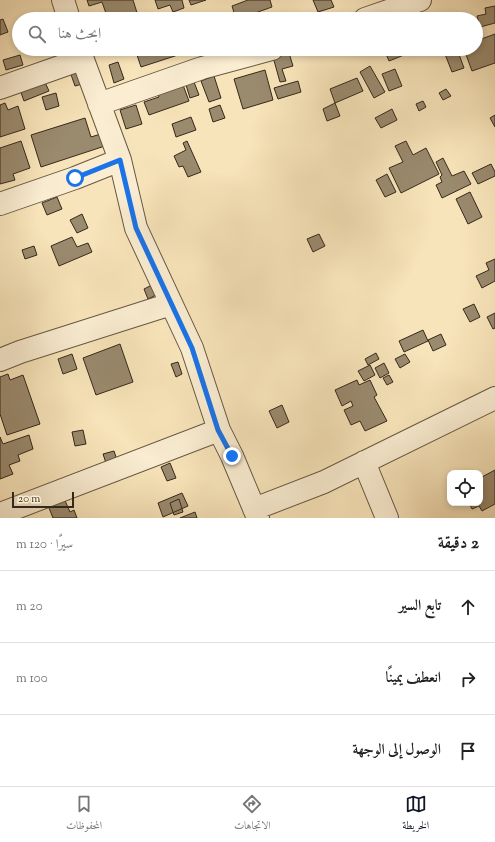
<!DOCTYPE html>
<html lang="ar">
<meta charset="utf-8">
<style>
body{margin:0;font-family:"Sorts Mill Goudy",Amiri,serif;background:#f2f2f2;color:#222;direction:rtl}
.controls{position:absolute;right:12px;bottom:12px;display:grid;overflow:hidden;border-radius:8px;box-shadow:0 2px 6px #0003}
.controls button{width:36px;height:36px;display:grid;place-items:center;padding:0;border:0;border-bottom:1px solid #e0e0e0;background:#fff;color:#222;font:20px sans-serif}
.scale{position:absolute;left:12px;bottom:10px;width:62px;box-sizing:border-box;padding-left:4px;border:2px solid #35291b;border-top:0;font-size:11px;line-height:14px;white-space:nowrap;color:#35291b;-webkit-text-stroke:3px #faedd2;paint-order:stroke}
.stop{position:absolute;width:12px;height:12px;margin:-9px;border:3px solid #1a73e8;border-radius:50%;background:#fff}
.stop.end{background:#1a73e8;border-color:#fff;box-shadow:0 1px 4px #0008}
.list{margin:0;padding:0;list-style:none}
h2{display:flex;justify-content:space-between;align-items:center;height:52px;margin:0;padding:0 16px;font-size:17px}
h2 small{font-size:13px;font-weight:400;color:#767676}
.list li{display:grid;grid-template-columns:26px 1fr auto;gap:12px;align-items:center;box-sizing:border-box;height:72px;padding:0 16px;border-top:1px solid #e0e0e0}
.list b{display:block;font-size:15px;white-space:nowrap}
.list em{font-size:13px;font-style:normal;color:#767676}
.icon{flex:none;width:22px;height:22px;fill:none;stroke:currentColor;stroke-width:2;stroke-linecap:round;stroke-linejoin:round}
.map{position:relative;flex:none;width:495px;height:518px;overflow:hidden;direction:ltr}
.search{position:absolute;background:#fff;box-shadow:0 2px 6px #0003;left:12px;right:12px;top:12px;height:44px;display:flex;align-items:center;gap:10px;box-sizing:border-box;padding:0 14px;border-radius:22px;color:#767676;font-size:15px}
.sheet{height:268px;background:#fff}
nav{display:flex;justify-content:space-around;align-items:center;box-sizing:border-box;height:56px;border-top:1px solid #e0e0e0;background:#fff;font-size:11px;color:#767676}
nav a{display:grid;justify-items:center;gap:2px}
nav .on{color:#111827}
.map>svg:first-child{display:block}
.building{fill:#9a8a6e;stroke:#35291b}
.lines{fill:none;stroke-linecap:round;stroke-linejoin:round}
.street-casing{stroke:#665843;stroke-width:24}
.street{stroke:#faedd2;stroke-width:22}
.route{stroke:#1a73e8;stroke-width:5}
</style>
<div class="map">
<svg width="495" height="518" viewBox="0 0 495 518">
<rect width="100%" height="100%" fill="#f8e4ba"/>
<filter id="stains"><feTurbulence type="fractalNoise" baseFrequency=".005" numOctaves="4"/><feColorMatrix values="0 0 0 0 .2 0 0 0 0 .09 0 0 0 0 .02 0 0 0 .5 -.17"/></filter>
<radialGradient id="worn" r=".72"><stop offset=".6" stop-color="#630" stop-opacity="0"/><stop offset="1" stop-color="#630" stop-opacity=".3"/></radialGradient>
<path class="building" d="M87 0H133L139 19H108L102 2 89 6Z
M155 0H182L184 8 173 12 170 5 158 9Z
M189 0H206L191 5Z
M248 0H270L272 7 244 17 254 13 256 19H236L232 6Z
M313 0H331L334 7 318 12Z
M495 6V23L480 27 477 16 486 14 485 8Z
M3 19 8 32 0 35V20Z
M495 34V63L472 71 464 49H476V41Z
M135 49H184L180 50 181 54 141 67Z
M384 49H419L389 61Z
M443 49H457L464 68 452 72Z
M289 53 293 66 282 69 286 81 280 82 273 57Z
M20 55 23 65 6 70 3 60Z
M118 62 124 79 114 83 109 65Z
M80 66 86 83 75 86 69 69Z
M370 66 385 92 374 98 360 72Z
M395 69 402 86 389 91 382 74Z
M265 70 273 100 243 109 234 79Z
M214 76 221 98 209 102 201 81Z
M357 78 363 91 335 103 330 89Z
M44 80 49 91 24 101 20 90Z
M298 81 301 92 278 99 274 88Z
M194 82 199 95 190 98 186 85Z
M183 85 189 101 149 115 144 102 159 97 158 93Z
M446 89 451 96 443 100 439 93Z
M56 93 59 106 46 110 42 97Z
M423 101 426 107 419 111 416 104Z
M5 103 8 110 18 106 25 129 0 137V105Z
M335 103 340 116 327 121 323 109Z
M136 105 142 124 126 129 120 110Z
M220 105 225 118 213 122 209 109Z
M392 109 397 120 381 128 375 118Z
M495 115V127L490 118Z
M191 117 196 130 176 137 172 124Z
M85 118 91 137 107 132 111 144 41 167 31 135Z
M21 141 30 168 13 174 15 180 0 184V148Z
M187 141 201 172 188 177 183 166 179 167 174 156 186 150 183 143Z
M406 141 413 155 426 148 439 174 401 193 389 168 403 162 395 146Z
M443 158 452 176 464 171 471 184 442 198 436 185 442 182 440 177 442 175 436 162Z
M491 164 495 172V176L478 184 472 173Z
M387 174 396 192 385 197 376 180Z
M470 192 482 217 468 224 456 199Z
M57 197 62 209 47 215 42 203Z
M82 214 88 228 77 233 70 220Z
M319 234 325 246 313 252 307 239Z
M72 237 77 247 88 243 92 252 59 266 51 246Z
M34 246 37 255 25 259 22 250Z
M495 259V281L482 288 476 276 489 270 486 263Z
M154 284 158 294 148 299 144 289Z
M474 304 480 317 470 322 463 309Z
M495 313V328L493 329 487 317Z
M423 330 428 341 404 352 399 341Z
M441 334 446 345 433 351 428 340Z
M120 344 133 382 96 395 83 358Z
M376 353 379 359 368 365 365 359Z
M72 354 77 369 63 374 58 359Z
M405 354 410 362 400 368 395 359Z
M178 362 182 374 176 377 171 364Z
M384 363 389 373 380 378 375 368Z
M370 365 375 375 364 381 358 371Z
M8 374 10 380 23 375 40 424 7 435 0 414V377Z
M389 375 393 382 387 385 383 378Z
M357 380 359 385 370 380 377 395 374 397 387 421 365 431 360 421 351 425 344 410 353 406 351 401 342 406 335 390Z
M282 405 289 422 277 428 269 411Z
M83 430 86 444 75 446 72 432Z
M29 435 33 449 18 455 20 461 9 465 13 474 0 479V437L3 444Z
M114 451 118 463 107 466 103 454Z
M170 463 176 478 167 481 161 467Z
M495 470V504L482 511 479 506 472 509 469 503H480V478Z
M182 493 188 506 163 517 158 503Z
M63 496 70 512 74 510 77 518H53L47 503Z
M179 499 183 512 174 515 170 503Z
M195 512 197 518H180Z"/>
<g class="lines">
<defs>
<path id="street" d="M63 0 69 19
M365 19 420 0
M79 49 120 160 136 228 192 348 219 430 232 456 258 518
M0 88 82 59
M99 104 202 68 272 49
M0 204 75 178 120 160
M0 360 20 352 171 304
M364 462 387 518
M254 509 324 482 495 398
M0 514 219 430"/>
</defs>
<use href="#street" class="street-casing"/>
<use href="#street" class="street"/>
</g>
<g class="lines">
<path class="route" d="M75 178 120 160 136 228 192 348 218 430 232 456"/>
</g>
<rect width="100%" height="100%" filter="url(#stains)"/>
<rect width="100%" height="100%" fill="url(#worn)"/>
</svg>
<div class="controls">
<button><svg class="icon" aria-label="locate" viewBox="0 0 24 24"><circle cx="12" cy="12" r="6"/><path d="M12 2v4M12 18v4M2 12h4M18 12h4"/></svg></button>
</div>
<div class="scale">20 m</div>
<div class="stop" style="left:75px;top:178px"></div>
<div class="stop end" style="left:232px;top:456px"></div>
<div class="search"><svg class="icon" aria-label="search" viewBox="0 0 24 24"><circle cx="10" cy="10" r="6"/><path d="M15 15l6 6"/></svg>ابحث هنا</div>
</div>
<section class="sheet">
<h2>2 دقيقة<small>سيرًا · 120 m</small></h2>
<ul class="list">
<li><svg class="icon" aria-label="ahead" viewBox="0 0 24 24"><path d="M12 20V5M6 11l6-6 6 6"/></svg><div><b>تابع السير</b></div><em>20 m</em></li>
<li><svg class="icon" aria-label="right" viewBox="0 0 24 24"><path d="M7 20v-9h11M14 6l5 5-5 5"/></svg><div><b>انعطف يمينًا</b></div><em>100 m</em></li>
<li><svg class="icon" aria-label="arrive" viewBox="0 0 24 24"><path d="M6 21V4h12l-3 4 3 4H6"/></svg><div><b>الوصول إلى الوجهة</b></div></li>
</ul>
</section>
<nav>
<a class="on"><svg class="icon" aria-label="map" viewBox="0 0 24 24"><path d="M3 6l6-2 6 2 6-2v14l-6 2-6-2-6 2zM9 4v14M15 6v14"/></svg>الخريطة</a>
<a><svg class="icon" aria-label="directions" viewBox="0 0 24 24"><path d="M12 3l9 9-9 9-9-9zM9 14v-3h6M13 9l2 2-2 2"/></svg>الاتجاهات</a>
<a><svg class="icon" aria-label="saved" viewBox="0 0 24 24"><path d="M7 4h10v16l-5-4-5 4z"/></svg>المحفوظات</a>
</nav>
